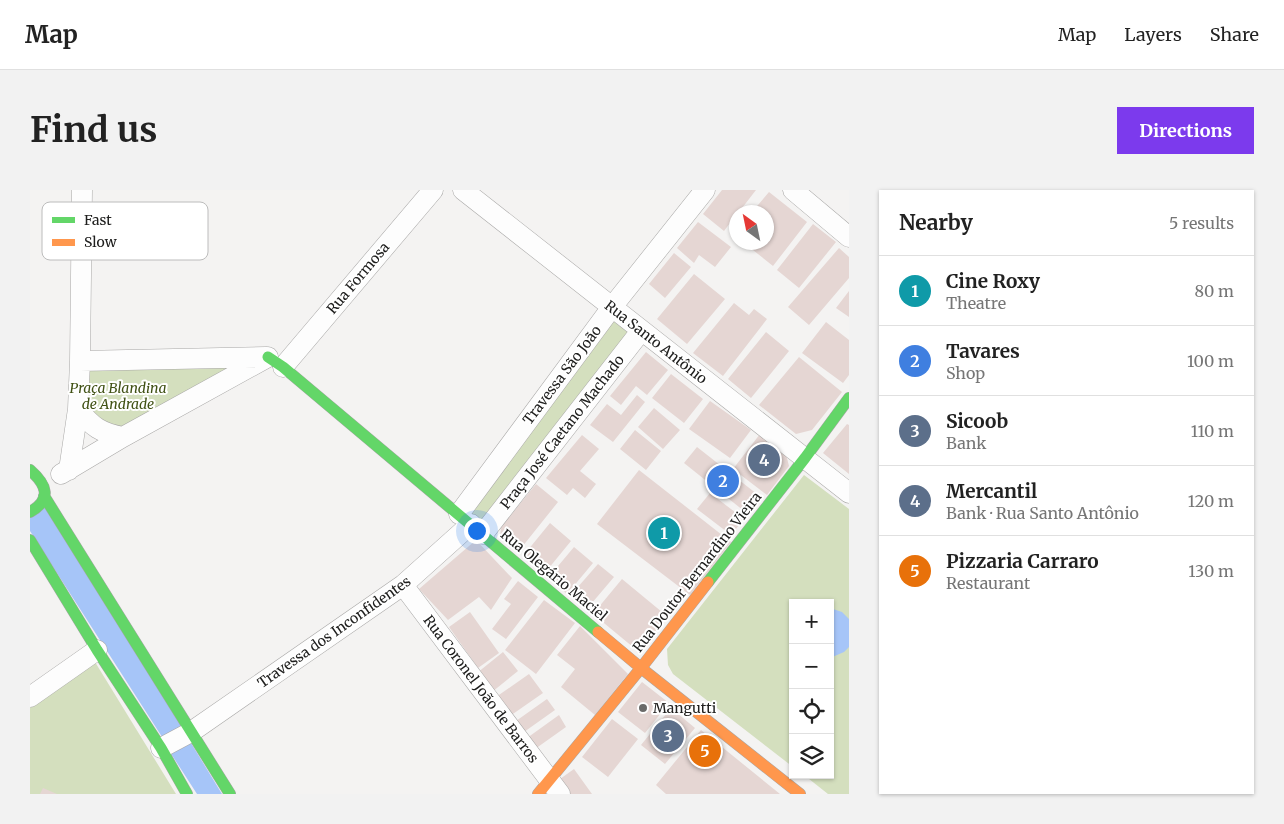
<!DOCTYPE html>
<meta charset="utf-8">
<style>
body{margin:0;font-family:Merriweather,serif;background:#f2f2f2;color:#222}
.controls{position:absolute;right:15px;bottom:15px;display:grid;overflow:hidden;border-radius:0px;box-shadow:0 1px 4px #0004}
.controls button{width:45px;height:45px;display:grid;place-items:center;padding:0;border:0;border-bottom:1px solid #e0e0e0;background:#fff;color:#222;font:25px sans-serif}
.compass{position:absolute;left:699px;top:15px;width:45px;height:45px;border-radius:50%;background:#fff;box-shadow:0 1px 4px #0004;rotate:327deg}
.you{position:absolute;left:446px;top:340px;width:18px;height:18px;margin:-12px;border:4px solid #fff;border-radius:50%;background:#1a73e8;box-shadow:0 0 0 8px #1a73e833}
.badge{display:grid;place-items:center;width:32px;height:32px;border-radius:50%;background:#7c3aed;color:#fff;font-size:16px;font-weight:700}
.pin{position:absolute;translate:-50% -50%;border:2px solid #fff;box-shadow:0 1px 5px #0006}
.list{margin:0;padding:0;list-style:none}
h2{display:flex;justify-content:space-between;align-items:center;height:65px;margin:0;padding:0 20px;font-size:21px}
h2 small{font-size:16px;font-weight:400;color:#767676}
.list li{display:grid;grid-template-columns:32px 1fr auto;gap:15px;align-items:center;box-sizing:border-box;height:70px;padding:0 20px;border-top:1px solid #e0e0e0}
.list b{display:block;font-size:19px;white-space:nowrap}
.list p{margin:0;font-size:16px;white-space:nowrap;color:#767676}
.list em{font-size:16px;font-style:normal;color:#767676}
.icon{flex:none;width:28px;height:28px;fill:none;stroke:currentColor;stroke-width:2;stroke-linecap:round;stroke-linejoin:round}
.map{position:relative;flex:none;width:819px;height:604px;overflow:hidden;border-radius:0px}
header{display:flex;align-items:center;gap:30px;box-sizing:border-box;height:70px;padding:0 25px;background:#fff;border-bottom:1px solid #e0e0e0}
header strong{font-size:24px}
nav{display:flex;gap:28px;margin-inline-start:auto;font-size:18px}
.intro{display:flex;align-items:center;justify-content:space-between;box-sizing:border-box;height:120px;padding:0 30px}
h1{margin:0;font-size:35px}
.button{padding:12px 22px;border-radius:0px;background:#7c3aed;color:#fff;font-size:18px;font-weight:700}
main{display:flex;gap:30px;padding:0 30px}
aside{flex:1;background:#fff;border-radius:0px;box-shadow:0 1px 4px #0004}
.map>svg:first-child{display:block}
.green{fill:#d4dfbe}
.water{fill:#a6c5f8}
.building{fill:#e5d6d3}
.lines{fill:none;stroke-linecap:round;stroke-linejoin:round}
.street-casing{stroke:#a8a7a6;stroke-width:21}
.fast-casing{stroke:#a8a7a6;stroke-width:12}
.slow-casing{stroke:#a8a7a6;stroke-width:12}
.street{stroke:#fdfdfd;stroke-width:20}
.fast{stroke:#63d668;stroke-width:11}
.slow{stroke:#ff974d;stroke-width:11}
.poi-dot{fill:#6a6a69;stroke:#fff;stroke-width:2}
.labels{text-anchor:middle;stroke-width:4;stroke-linejoin:round;paint-order:stroke}
.street-label{font-size:14px;fill:#20201f;stroke:#fff}
.park-label{font-size:14px;font-style:italic;fill:#405114;stroke:#fff}
.poi-label{font-size:14px;fill:#20201f;stroke:#fff;text-anchor:start}
.key{fill:#fff;stroke:#bcbcbc;stroke-width:1}
.key-label{font-size:14px;fill:#20201f}
</style>
<header>
<strong>Map</strong>
<nav><a>Map</a><a>Layers</a><a>Share</a></nav>
</header>
<div class="intro"><h1>Find us</h1><a class="button">Directions</a></div>
<main>
<div class="map">
<svg width="819" height="604" viewBox="0 0 819 604">
<rect width="100%" height="100%" fill="#f4f3f2"/>
<path class="green" d="M583 128 602 143 453 337 434 322Z
M227 169 92 242 50 217 53 175Z
M774 285 819 319V604H798L774 585H800V413H763V577L643 484 638 475 637 459Z
M65 472 146 604H0V518Z"/>
<path class="water" d="M16 314 154 539 134 550 0 341V326Z
M800 418 812 422 819 429V457L814 462 800 468Z
M158 548 192 604H167L138 559Z"/>
<path class="building" d="M692 0H726L709 22H706V25L694 41 673 24Z
M739 2 777 32 743 76 713 52H736V22H722Z
M668 32 701 57 685 77 669 65 664 73 647 58Z
M783 34 806 52 769 98 747 80Z
M809 58 819 67V88L779 135 758 117Z
M644 63 661 77 635 108 619 94Z
M664 84 695 109 657 154 627 129Z
M819 101V127L806 118Z
M704 113 719 125 724 119 737 129 693 186 663 163Z
M796 132 819 150V185L813 193 772 163Z
M736 142 759 161 721 208 698 189Z
M616 162 638 180 617 205 606 196 591 215 580 206Z
M769 167 812 202 782 240 766 244 729 215Z
M641 184 673 209 654 233 622 208Z
M607 205 615 212 583 252 560 235 577 214 591 225Z
M680 211 721 240 700 268 659 239Z
M624 218 650 240 633 259 608 237Z
M817 234 819 235V284L793 263Z
M605 240 631 261 616 280 590 259Z
M730 244 756 264 759 276 737 305 703 279Z
M552 245 569 259 550 281 566 294 555 308 543 298 537 305 516 288Z
M667 257 732 308 719 325 654 273Z
M609 280 701 352 660 405 567 334Z
M506 294 528 312 488 362 470 348 471 337Z
M680 303 714 329 701 345 667 319Z
M520 333 541 351 514 384 493 366Z
M446 350 482 388 461 420 449 407 418 430 389 399Z
M544 357 563 373 537 404 518 388Z
M568 374 584 387 556 420 540 406Z
M592 389 638 427 609 462 563 424Z
M488 391 508 407 476 449 462 439 481 414 474 409Z
M514 410 545 433 506 484 475 460Z
M440 422 469 463 448 478 419 437Z
M550 436 598 484 565 525 531 497 545 479 527 465Z
M473 462 488 481 462 502 447 483Z
M499 484 513 503 480 526 466 507Z
M612 492 639 513 615 543 588 522Z
M517 509 525 520 494 542 486 531Z
M641 518 665 538 635 574 611 555Z
M529 525 536 537 505 559 497 548Z
M582 529 608 549 578 587 552 567Z
M671 540 750 604H636L626 595Z
M544 579 562 604H540L530 589Z
M13 598 27 604H10Z"/>
<g class="lines">
<defs>
<path id="street" d="M433 0 819 303
M763 0 819 47
M50 171 236 167
M253 177 403 0
M48 219C62 237 71 243 93 247
M39 280 48 219 50 171 52 0
M31 284 93 247 238 167
M429 324 582 117 675 0
M453 344 611 141
M373 395 530 604
M0 507 67 460
M131 558 161 542 373 395 441 334"/>
<path id="fast" d="M238 167 253 177 568 442
M0 280C16 294 23 309 0 322
M14 306 200 604
M0 350 67 460 131 558 157 604
M678 392 775 268 819 208"/>
<path id="slow" d="M568 442 611 478 770 604
M508 604 611 478 678 392"/>
</defs>
<use href="#street" class="street-casing"/>
<use href="#fast" class="fast-casing"/>
<use href="#slow" class="slow-casing"/>
<use href="#street" class="street"/>
<use href="#fast" class="fast"/>
<use href="#slow" class="slow"/>
</g>
<circle class="poi-dot" cx="613" cy="518" r="5"/>
<g class="labels">
<g class="street-label">
<text transform="translate(328 88) rotate(-50)" y="5">Rua Formosa</text>
<text transform="translate(626 152) rotate(38)" y="5">Rua Santo Antônio</text>
<text transform="translate(532 185) rotate(-53)" y="5">Travessa São João</text>
<text transform="translate(532 242) rotate(-52)" y="5">Praça José Caetano Machado</text>
<text transform="translate(667 382) rotate(-52)" y="5">Rua Doutor Bernardino Vieira</text>
<text transform="translate(524 385) rotate(40)" y="5">Rua Olegário Maciel</text>
<text transform="translate(304 442) rotate(-35)" y="5">Travessa dos Inconfidentes</text>
<text transform="translate(451 499) rotate(53)" y="5">Rua Coronel João de Barros</text>
</g>
<g class="park-label">
<text x="88" y="203">Praça Blandina<tspan x="88" dy="16">de Andrade</tspan></text>
</g>
<g class="poi-label">
<text x="623" y="523">Mangutti</text>
</g>
</g>
<rect x="12" y="12" width="166" height="58" rx="8" class="key"/>
<rect x="22" y="27" width="23" height="6" fill="#63d668"/>
<rect x="22" y="49" width="23" height="7" fill="#ff974d"/>
<g class="key-label">
<text x="54" y="35">Fast</text>
<text x="54" y="57">Slow</text>
</g>
</svg>
<div class="controls">
<button>+</button>
<button>−</button>
<button><svg class="icon" aria-label="locate" viewBox="0 0 24 24"><circle cx="12" cy="12" r="6"/><path d="M12 2v4M12 18v4M2 12h4M18 12h4"/></svg></button>
<button><svg class="icon" aria-label="layers" viewBox="0 0 24 24"><path d="M12 4l9 5-9 5-9-5zM3 14l9 5 9-5"/></svg></button>
</div>
<svg class="compass" viewBox="-18 -18 36 36"><path d="M0-13l5 13h-10z" fill="#e53935"/><path d="M0 13l5-13h-10z" fill="#767676"/></svg>
<div class="you"></div>
<div class="pin badge" style="left:634px;top:343px;background:#0f9aa8">1</div>
<div class="pin badge" style="left:693px;top:291px;background:#3f7fe0">2</div>
<div class="pin badge" style="left:638px;top:546px;background:#5c6f8a">3</div>
<div class="pin badge" style="left:734px;top:270px;background:#5c6f8a">4</div>
<div class="pin badge" style="left:675px;top:561px;background:#e8710a">5</div>
</div>
<aside>
<h2>Nearby<small>5 results</small></h2>
<ul class="list">
<li><span class="badge" style="background:#0f9aa8">1</span><div><b>Cine Roxy</b><p>Theatre</p></div><em>80 m</em></li>
<li><span class="badge" style="background:#3f7fe0">2</span><div><b>Tavares</b><p>Shop</p></div><em>100 m</em></li>
<li><span class="badge" style="background:#5c6f8a">3</span><div><b>Sicoob</b><p>Bank</p></div><em>110 m</em></li>
<li><span class="badge" style="background:#5c6f8a">4</span><div><b>Mercantil</b><p>Bank · Rua Santo Antônio</p></div><em>120 m</em></li>
<li><span class="badge" style="background:#e8710a">5</span><div><b>Pizzaria Carraro</b><p>Restaurant</p></div><em>130 m</em></li>
</ul>
</aside>
</main>
